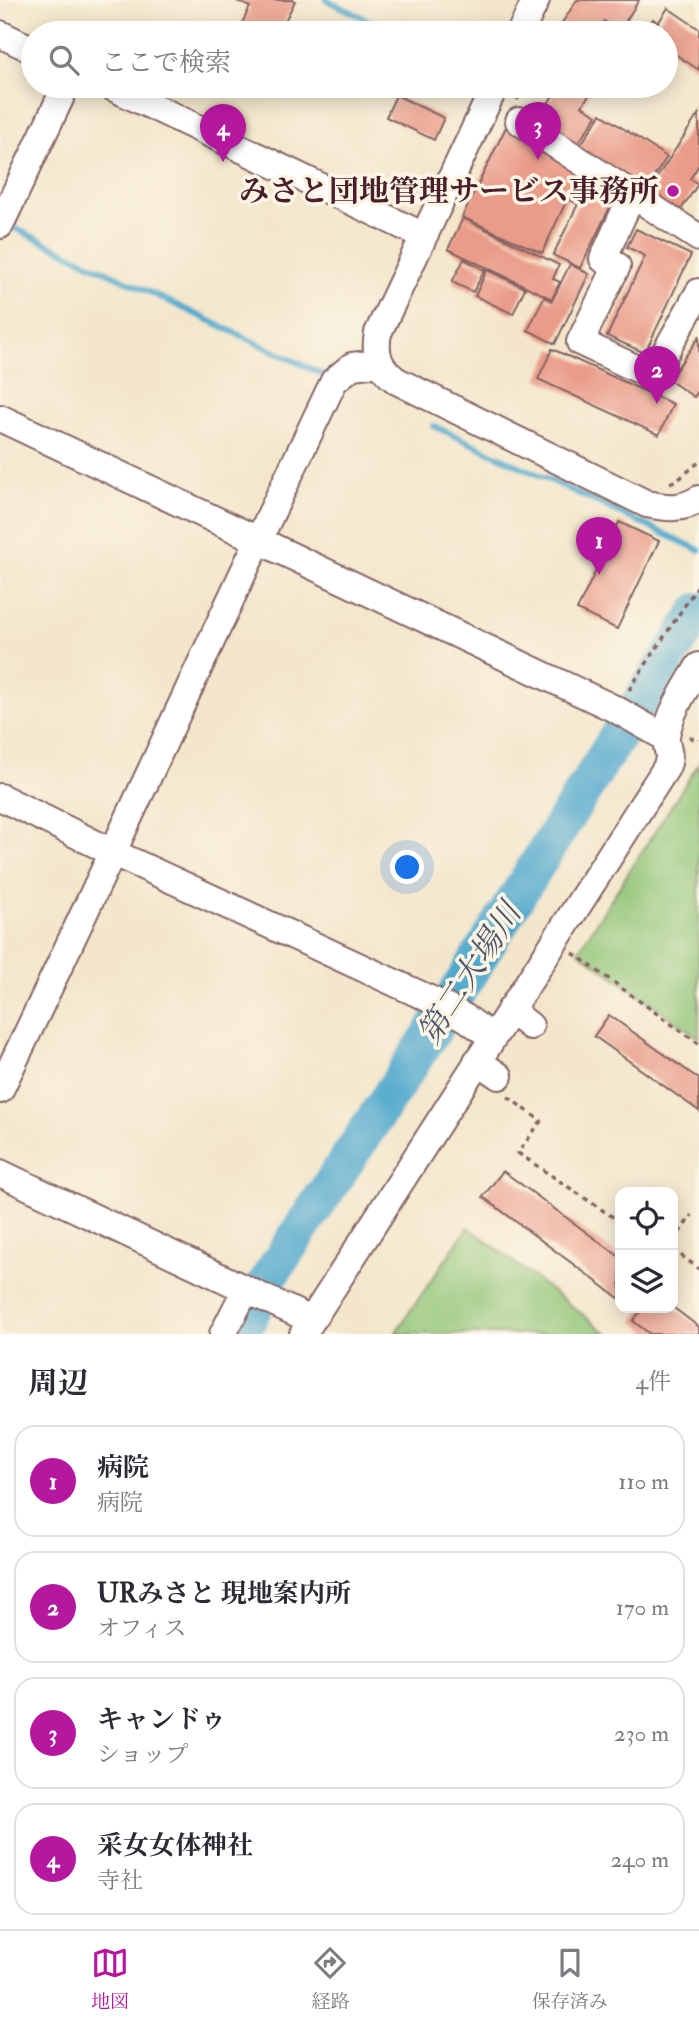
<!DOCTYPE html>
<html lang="ja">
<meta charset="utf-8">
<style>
body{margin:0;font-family:"IM FELL Double Pica","Noto Serif JP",serif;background:#f2f2f3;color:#2b2b33}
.controls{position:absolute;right:21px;bottom:21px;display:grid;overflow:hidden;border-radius:14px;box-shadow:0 4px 18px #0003}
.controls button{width:63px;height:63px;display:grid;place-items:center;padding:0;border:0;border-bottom:2px solid #e1e1e2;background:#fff;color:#2b2b33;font:35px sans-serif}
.you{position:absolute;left:408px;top:868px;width:24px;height:24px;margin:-18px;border:5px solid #fff;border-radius:50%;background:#1a73e8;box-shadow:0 0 0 10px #1a73e833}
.badge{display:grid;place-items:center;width:46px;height:46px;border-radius:50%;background:#b5179e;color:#fff;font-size:23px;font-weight:700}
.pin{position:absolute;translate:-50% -58px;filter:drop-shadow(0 2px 4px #0008)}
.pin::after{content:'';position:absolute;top:37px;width:24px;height:21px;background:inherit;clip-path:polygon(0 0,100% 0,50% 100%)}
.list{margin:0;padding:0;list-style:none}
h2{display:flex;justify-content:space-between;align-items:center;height:91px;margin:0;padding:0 28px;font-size:30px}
h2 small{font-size:23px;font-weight:400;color:#7c7c81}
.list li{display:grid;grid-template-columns:46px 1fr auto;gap:21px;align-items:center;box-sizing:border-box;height:112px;margin:0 14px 14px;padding:0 14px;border:2px solid #e1e1e2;border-radius:21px}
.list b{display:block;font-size:26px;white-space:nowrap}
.list p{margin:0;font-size:23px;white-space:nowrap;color:#7c7c81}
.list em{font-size:23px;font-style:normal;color:#7c7c81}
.icon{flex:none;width:38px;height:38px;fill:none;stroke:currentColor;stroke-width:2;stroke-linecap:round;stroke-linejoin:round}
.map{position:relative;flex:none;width:699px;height:1334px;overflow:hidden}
.search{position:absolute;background:#fff;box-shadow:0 4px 18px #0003;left:21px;right:21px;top:21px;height:77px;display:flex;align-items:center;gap:18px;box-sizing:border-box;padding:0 24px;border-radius:38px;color:#7c7c81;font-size:26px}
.sheet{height:595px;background:#fff}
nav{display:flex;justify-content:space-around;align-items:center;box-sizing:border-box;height:98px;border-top:2px solid #e1e1e2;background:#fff;font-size:19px;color:#7c7c81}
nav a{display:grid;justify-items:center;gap:4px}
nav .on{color:#b5179e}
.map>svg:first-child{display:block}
.green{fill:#90c577;stroke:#6d7251;stroke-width:2}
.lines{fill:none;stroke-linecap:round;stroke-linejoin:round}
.stream{stroke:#50a8cd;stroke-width:6}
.river{stroke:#50a8cd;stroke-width:37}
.building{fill:#ea9b89}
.minor-casing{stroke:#856563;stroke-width:30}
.path{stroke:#856563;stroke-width:3.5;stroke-dasharray:5 5;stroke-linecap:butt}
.minor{stroke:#fff;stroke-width:26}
.poi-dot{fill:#b5179e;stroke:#fcf5e5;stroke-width:2.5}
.labels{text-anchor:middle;stroke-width:7;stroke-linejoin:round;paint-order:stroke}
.poi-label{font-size:30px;font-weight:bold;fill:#4a1f2b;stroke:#fcf5e5;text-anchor:end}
.water-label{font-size:32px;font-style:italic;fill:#4c566c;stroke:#fcf5e5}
</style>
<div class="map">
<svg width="699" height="1334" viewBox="0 0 699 1334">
<rect width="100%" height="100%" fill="#fcf5e5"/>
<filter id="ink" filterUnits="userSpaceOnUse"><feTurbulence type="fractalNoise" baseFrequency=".0143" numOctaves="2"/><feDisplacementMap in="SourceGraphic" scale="14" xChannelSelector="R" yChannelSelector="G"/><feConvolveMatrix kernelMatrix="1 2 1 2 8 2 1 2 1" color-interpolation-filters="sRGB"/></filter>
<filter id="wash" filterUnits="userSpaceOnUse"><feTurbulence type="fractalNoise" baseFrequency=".00686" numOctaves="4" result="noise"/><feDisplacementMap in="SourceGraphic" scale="28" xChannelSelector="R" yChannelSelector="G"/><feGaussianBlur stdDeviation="1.57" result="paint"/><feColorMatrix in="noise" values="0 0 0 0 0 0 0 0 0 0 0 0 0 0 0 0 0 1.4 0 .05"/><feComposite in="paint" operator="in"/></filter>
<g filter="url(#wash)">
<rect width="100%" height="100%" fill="#f3e6cb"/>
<path class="green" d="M699 763V1038L578 951Z
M468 1227 608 1334H398L396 1332Z"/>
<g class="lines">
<path class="stream" d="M326 0 396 33
M8 225 326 376
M434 426 699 550"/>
<path class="river" d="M241 1334 271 1274 434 1029 615 740 699 611"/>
</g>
<g id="blocks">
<path class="building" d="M235 0H293L295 1 279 33H237L250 7Z
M577 0H639L619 32 604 21 596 33H577L562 23Z
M668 8 699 29V70L666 48V33H644L653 19 658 23Z
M534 86H595L582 106 597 115 575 148 536 123 552 97Z
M396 95 444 118 434 140 386 117Z
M699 113V165L690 179 698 184 678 214 647 193Z
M601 114 667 157 644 192 578 149Z
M508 123 582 168 542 253 462 217Z
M579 181 614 199 580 268 553 255 578 204 570 200Z
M463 218 559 265 553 279 560 282 552 299 448 249Z
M636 229 691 255 645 353 607 336 645 256 627 247Z
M464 259 485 270 473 292 452 282Z
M570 264 589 274 555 344 528 330 544 297 552 301Z
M487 270 525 288 513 314 475 296Z
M699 337V390L694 397 669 380Z
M552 349 673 404 659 435 538 379Z
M619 522 659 541 617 629 577 610Z
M609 1015 699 1079V1111L594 1036Z
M503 1171 620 1257V1299L483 1197Z
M643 1308H674L699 1327V1334H650L633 1321Z"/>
</g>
</g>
<g filter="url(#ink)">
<use href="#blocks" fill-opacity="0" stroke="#856563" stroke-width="2"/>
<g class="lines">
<defs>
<path id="minor" d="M520 33 536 0
M0 34 33 50
M110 86 424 236
M495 86 378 333C374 355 379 368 397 381L647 504C666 508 682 510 699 499
M519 121 699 238
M632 195 603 259 617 266 580 342 652 376 699 292
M0 225 66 86
M0 418 617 710 666 738
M0 797 114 853 434 1001 466 1018 492 1037
M510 1010 530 1026
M477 1061 499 1076
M0 1090C114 854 221 616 334 381L352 366 379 363
M0 1173 311 1320
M223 1334 246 1289
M303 1334 666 768C673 753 665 749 666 736 670 711 686 688 699 666"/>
</defs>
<use href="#minor" class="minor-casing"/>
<path class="path" d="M517 100 524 86
M670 483 679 479 699 462
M629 690 699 584
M689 737 699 741
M573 953 699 1044
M508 1097 541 1121 518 1153 620 1222
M673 1241 692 1215
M673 1249 699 1269"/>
<use href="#minor" class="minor"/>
</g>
</g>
<circle class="poi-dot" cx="673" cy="191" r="7"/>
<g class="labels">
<g class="poi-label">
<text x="659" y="201">みさと団地管理サービス事務所</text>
</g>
<g class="water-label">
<text transform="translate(469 973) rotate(-57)" y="11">第二大場川</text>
</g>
</g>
</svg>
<div class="controls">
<button><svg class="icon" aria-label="locate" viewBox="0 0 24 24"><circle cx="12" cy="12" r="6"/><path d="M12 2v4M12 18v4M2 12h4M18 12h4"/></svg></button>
<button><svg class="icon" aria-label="layers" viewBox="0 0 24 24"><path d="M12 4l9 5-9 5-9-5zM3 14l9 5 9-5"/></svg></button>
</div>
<div class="you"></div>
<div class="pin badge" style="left:599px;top:575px">1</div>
<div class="pin badge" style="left:657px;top:404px">2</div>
<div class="pin badge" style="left:538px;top:160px">3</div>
<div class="pin badge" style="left:223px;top:162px">4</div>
<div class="search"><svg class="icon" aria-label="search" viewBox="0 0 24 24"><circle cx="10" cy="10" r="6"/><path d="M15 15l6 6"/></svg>ここで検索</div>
</div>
<section class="sheet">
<h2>周辺<small>4件</small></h2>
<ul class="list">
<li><span class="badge">1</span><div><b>病院</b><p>病院</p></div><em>110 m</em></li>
<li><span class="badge">2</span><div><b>URみさと 現地案内所</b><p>オフィス</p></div><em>170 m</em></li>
<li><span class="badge">3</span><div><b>キャンドゥ</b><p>ショップ</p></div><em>230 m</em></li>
<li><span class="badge">4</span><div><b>采女女体神社</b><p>寺社</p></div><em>240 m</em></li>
</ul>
</section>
<nav>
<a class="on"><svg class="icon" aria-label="map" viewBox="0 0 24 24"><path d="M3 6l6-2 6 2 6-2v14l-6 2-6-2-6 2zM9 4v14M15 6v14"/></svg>地図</a>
<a><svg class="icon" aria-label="directions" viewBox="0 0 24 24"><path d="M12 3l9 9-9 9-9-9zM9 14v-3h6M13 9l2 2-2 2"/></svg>経路</a>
<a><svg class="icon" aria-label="saved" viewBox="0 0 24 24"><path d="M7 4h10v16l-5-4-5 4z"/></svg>保存済み</a>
</nav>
